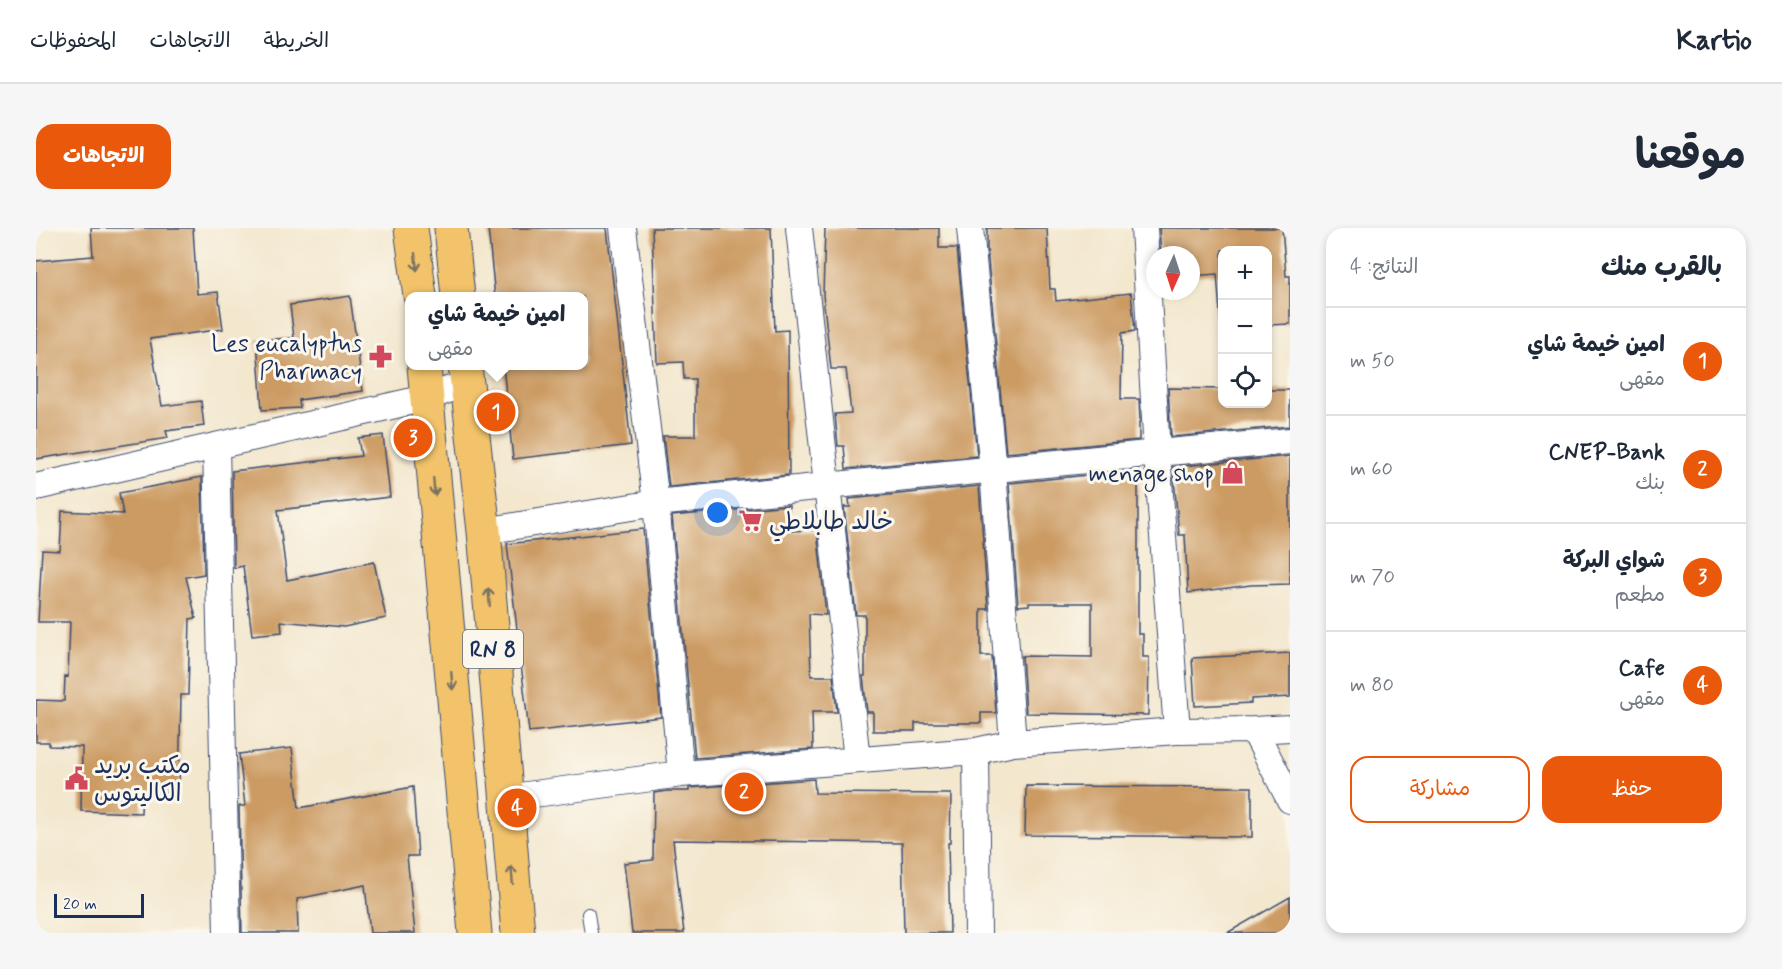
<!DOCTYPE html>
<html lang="ar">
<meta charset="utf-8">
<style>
body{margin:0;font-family:Mynerve,"Playpen Sans Arabic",sans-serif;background:#f6f6f7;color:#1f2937;direction:rtl}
.controls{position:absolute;right:18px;top:18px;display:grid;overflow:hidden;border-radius:12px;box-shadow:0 3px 9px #0003}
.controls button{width:54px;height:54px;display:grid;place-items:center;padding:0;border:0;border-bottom:2px solid #e0e1e3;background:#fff;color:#1f2937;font:30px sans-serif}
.compass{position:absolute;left:1110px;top:18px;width:54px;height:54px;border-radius:50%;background:#fff;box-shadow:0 3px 9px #0003;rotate:183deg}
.scale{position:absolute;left:18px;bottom:15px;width:90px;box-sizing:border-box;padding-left:6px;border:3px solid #1b2f5e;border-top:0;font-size:16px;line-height:21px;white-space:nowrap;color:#1b2f5e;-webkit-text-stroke:4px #fbf7ec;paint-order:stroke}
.you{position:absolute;left:682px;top:285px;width:21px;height:21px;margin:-15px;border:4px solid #fff;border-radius:50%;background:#1a73e8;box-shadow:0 0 0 9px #1a73e833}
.badge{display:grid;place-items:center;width:39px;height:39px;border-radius:50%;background:#ea580c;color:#fff;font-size:20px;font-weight:700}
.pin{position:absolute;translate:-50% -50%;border:3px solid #fff;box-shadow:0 2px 6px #0006}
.popup{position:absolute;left:369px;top:64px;width:183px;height:78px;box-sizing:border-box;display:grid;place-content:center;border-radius:12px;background:#fff;filter:drop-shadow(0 2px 4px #0005);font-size:20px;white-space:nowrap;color:#747a83}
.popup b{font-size:22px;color:#1f2937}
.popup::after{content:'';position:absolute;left:50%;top:100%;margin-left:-12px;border:12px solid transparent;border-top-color:#fff}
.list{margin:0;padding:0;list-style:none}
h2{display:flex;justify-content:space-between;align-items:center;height:78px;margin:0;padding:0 24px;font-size:26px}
h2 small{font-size:20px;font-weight:400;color:#747a83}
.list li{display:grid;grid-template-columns:39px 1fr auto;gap:18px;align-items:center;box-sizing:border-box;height:108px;padding:0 24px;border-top:2px solid #e0e1e3}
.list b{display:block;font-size:22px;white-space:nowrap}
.list p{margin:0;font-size:20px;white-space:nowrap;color:#747a83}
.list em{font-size:20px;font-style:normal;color:#747a83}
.actions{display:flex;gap:12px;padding:18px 24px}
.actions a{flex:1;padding:14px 0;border:2px solid #ea580c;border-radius:18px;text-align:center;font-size:21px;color:#ea580c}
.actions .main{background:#ea580c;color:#fff}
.icon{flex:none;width:33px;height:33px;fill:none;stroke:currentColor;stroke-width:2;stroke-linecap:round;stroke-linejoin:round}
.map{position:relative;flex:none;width:1254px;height:705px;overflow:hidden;direction:ltr;border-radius:18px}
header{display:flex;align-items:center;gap:36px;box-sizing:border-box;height:84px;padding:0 30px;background:#fff;border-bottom:2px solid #e0e1e3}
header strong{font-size:28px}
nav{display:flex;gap:33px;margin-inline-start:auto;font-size:21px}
.intro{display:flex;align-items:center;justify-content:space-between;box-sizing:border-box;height:144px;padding:0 36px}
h1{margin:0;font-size:42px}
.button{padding:15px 27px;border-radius:18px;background:#ea580c;color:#fff;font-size:21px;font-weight:700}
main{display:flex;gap:36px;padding:0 36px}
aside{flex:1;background:#fff;border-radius:18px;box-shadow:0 3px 9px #0003}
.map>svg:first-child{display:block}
.building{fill:#cc9b63}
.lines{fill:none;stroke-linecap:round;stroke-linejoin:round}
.service-casing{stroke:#3b4b6f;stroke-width:14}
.minor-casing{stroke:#3b4b6f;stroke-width:28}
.primary-casing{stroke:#3b4b6f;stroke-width:35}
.service{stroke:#fff;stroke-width:12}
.minor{stroke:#fff;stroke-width:26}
.primary{stroke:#f2c36a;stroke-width:33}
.oneway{stroke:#7c7263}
.labels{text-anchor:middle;stroke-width:6;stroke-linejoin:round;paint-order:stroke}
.shield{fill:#fbf7ec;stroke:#5e6b89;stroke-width:1.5}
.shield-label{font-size:22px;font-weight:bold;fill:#1b2f5e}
.poi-label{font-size:24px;fill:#1b2f5e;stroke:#fbf7ec;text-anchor:end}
</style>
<header>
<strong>Kartio</strong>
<nav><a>الخريطة</a><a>الاتجاهات</a><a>المحفوظات</a></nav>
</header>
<div class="intro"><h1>موقعنا</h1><a class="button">الاتجاهات</a></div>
<main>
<aside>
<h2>بالقرب منك<small>النتائج: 4</small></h2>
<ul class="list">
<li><span class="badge">1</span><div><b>امين خيمة شاي</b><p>مقهى</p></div><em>50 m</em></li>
<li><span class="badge">2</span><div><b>CNEP-Bank</b><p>بنك</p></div><em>60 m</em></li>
<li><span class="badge">3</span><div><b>شواي البركة</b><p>مطعم</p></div><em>70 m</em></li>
<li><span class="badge">4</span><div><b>Cafe</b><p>مقهى</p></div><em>80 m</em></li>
</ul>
<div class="actions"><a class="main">حفظ</a><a>مشاركة</a></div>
</aside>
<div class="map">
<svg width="1254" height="705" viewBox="0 0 1254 705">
<rect width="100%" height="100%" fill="#fbf7ec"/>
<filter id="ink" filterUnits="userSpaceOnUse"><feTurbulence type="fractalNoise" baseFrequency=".0167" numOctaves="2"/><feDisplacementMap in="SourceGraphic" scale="12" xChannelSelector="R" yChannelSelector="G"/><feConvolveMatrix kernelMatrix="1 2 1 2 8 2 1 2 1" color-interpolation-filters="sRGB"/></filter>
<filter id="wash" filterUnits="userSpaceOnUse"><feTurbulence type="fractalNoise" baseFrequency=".008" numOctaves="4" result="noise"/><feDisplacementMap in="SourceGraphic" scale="24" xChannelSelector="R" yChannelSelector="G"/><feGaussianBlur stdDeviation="1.35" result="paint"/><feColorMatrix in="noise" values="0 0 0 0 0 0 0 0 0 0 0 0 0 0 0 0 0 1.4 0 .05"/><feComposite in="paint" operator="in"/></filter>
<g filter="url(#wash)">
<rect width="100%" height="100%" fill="#f3e7ce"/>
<g id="blocks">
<path class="building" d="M55 0H157L161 66 182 64 187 101 114 111 126 178 165 173 168 198 130 203 132 210 0 231V33L57 28Z
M452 0H571L595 217 477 231 467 138H547V69H459Z
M616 0H735L739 103 752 102 753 247 633 259 627 208H659V151H648L647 134 621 135Z
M789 0H903V20H921L941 228 810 241 808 218H802L799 186 815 185 810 141H795L787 67Z
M951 0H1011L1014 61H1019L1020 73 1095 65 1099 103 1086 105 1085 171H1103L1104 194H1103V212L970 225 951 21Z
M1123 0H1246L1250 48H1254V96L1232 97V22H1186V98H1185L1181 46 1155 48V27H1125Z
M314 68 327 163 263 172 264 180 226 182 221 112 258 110 254 77Z
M1132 160 1186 161V176H1232V162H1254V198L1135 209Z
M347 207 354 269 242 282 251 352 338 334 350 390 308 399 245 393 246 404 216 407 207 338 198 340 196 243 325 228 322 210Z
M1254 228V356L1215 357 1152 365 1149 307H1143L1137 239Z
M1102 242V406H1107V429H1113L1112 487 990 485 986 428 1056 429V375H993V377L982 378 973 255Z
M166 249 168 346 150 349 160 390 154 391 152 467H145L143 565 106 564 105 585 45 583 46 519 13 518V514H0V472L28 473 29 448 32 449 34 394H2L6 322 24 323 26 283 87 286 83 265Z
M943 258 952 381H945V428H956L960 485H945V495H879V503H837V484H831L827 448H829V387H820L808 279H814L813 271Z
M753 277V303L781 302 790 387 773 386 775 448H797L801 484H776L777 521 659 530 636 288Z
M607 301 625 489 493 504 471 316Z
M1254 425V469L1215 471V475L1159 478 1156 430Z
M256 520 263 580 377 559 382 628H371L379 705H334L329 657 261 671 262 705H206L203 578H209L203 526Z
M778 551 779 565 915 566 914 615H912L914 705H868L866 615 637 612 648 705H596L588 635 617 632 618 565 632 563H653V560Z
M990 558 1216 559V609L989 607Z
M1254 669V705H1191Z"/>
</g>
</g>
<g filter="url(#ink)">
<use href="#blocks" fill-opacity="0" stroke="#3b4b6f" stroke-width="1.5"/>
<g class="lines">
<defs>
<path id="service" d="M552 686 555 705"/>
<path id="minor" d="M587 0 620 275 645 546
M763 0 821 532
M934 0 957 242 977 515
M1108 0 1121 225 1141 503
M180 218 191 705
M0 259 390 170 431 155
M448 303 620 275 1121 225 1254 213
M1218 502 1254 572
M940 523 942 705
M469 570 645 546 940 523 977 515 1141 503 1218 502 1254 500"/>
<path id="primary" d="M375 0 384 68
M415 0 422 68
M388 138 439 705
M429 138 448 303 482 705"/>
</defs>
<use href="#service" class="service-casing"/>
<use href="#minor" class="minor-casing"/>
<use href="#primary" class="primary-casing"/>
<use href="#service" class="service"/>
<use href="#minor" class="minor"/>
<use href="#primary" class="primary"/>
</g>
<defs><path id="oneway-shaft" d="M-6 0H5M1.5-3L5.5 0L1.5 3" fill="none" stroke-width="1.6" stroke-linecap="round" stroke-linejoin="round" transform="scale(1.5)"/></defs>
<g class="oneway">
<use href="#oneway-shaft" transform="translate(380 34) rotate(83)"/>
<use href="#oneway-shaft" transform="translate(398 259) rotate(85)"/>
<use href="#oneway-shaft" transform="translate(453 369) rotate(-95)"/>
<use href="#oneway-shaft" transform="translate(416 453) rotate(85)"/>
<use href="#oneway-shaft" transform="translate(476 647) rotate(-95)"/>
</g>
</g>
<defs>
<symbol id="pharmacy-bare" viewBox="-9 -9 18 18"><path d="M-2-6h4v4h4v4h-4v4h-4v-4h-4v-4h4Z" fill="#d1495b" stroke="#fbf7ec" stroke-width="2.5" paint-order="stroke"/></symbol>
<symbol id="shop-bare" viewBox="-9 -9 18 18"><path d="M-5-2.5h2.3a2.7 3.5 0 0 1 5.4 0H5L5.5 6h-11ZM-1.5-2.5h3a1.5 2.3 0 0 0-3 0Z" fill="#d1495b" stroke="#fbf7ec" stroke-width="2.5" paint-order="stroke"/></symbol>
<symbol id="supermarket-bare" viewBox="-9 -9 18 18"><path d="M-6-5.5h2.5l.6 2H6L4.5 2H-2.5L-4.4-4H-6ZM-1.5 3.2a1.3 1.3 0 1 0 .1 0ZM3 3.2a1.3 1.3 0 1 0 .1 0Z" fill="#d1495b" stroke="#fbf7ec" stroke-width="2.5" paint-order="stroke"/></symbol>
<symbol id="civic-bare" viewBox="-9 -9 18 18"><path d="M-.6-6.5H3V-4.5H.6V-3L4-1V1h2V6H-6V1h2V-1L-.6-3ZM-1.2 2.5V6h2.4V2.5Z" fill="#d1495b" stroke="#fbf7ec" stroke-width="2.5" paint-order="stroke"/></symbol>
</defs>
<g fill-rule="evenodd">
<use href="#pharmacy-bare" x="328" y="112" width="33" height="33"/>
<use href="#shop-bare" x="1180" y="228" width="33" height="33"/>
<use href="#supermarket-bare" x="698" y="276" width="33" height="33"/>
<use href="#civic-bare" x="24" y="534" width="33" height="33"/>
</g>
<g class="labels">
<rect class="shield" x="427" y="402" width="60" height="38" rx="4.5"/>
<g class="shield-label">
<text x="457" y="429">RN 8</text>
</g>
<g class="poi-label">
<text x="326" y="123">Les eucalyptus<tspan x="326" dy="28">Pharmacy</tspan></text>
<text x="1178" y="253">menage shop</text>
<text x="733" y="301" text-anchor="start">خالد طابلاطي</text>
<text x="58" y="545" text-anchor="start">مكتب بريد<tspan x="58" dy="28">الكاليتوس</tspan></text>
</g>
</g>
</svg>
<div class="controls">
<button>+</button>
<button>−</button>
<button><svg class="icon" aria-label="locate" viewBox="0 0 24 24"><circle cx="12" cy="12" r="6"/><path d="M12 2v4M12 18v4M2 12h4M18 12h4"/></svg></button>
</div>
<svg class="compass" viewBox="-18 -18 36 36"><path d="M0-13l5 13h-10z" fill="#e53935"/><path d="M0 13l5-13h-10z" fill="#747a83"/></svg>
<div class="scale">20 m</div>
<div class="you"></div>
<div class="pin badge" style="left:460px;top:184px">1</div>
<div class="popup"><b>امين خيمة شاي</b>مقهى</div>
<div class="pin badge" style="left:708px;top:564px">2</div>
<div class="pin badge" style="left:377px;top:210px">3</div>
<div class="pin badge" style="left:481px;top:580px">4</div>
</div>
</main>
